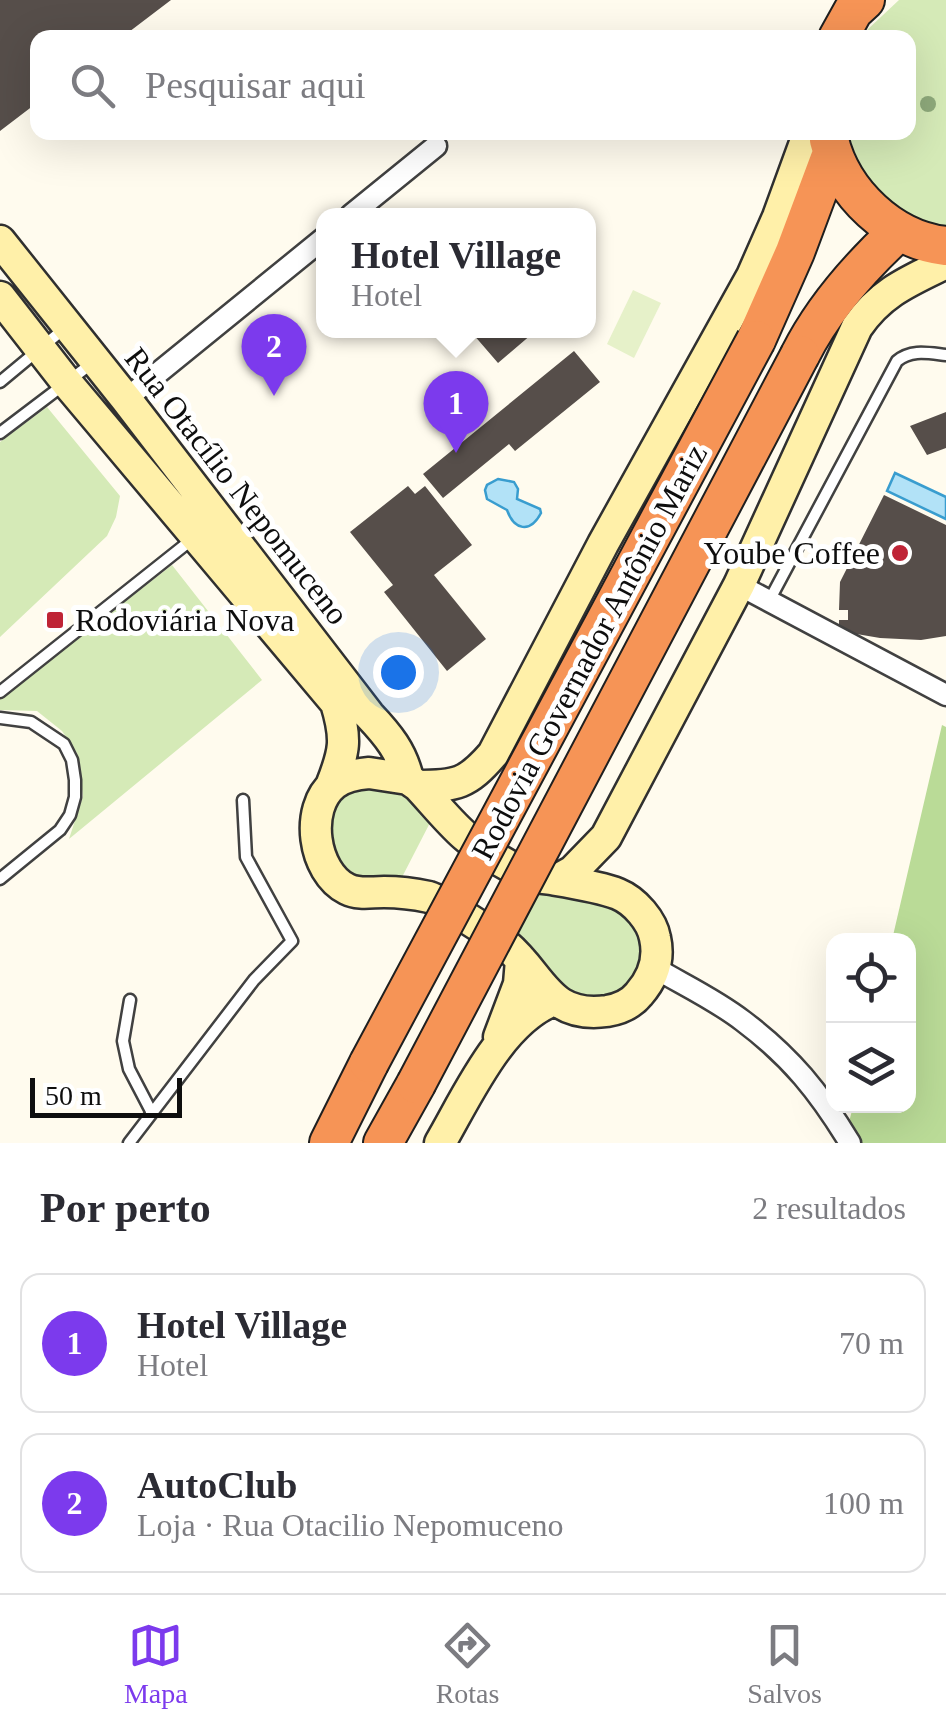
<!DOCTYPE html>
<html lang="pt">
<meta charset="utf-8">
<style>
body{margin:0;font-family:"Times New Roman",serif;background:#f2f2f3;color:#2b2b33}
.controls{position:absolute;right:30px;bottom:30px;display:grid;overflow:hidden;border-radius:20px;box-shadow:0 10px 40px #0002}
.controls button{width:90px;height:90px;display:grid;place-items:center;padding:0;border:0;border-bottom:2px solid #e1e1e2;background:#fff;color:#2b2b33;font:50px sans-serif}
.scale{position:absolute;left:30px;bottom:25px;width:152px;box-sizing:border-box;padding-left:10px;border:5px solid #0e0e0e;border-top:0;font-size:28px;line-height:35px;white-space:nowrap;color:#0e0e0e;-webkit-text-stroke:8px #fff;paint-order:stroke}
.you{position:absolute;left:398px;top:672px;width:35px;height:35px;margin:-25px;border:8px solid #fff;border-radius:50%;background:#1a73e8;box-shadow:0 0 0 15px #1a73e833}
.badge{display:grid;place-items:center;width:65px;height:65px;border-radius:50%;background:#7c3aed;color:#fff;font-size:32px;font-weight:700}
.pin{position:absolute;translate:-50% -82px;filter:drop-shadow(0 2px 5px #0008)}
.pin::after{content:'';position:absolute;top:52px;width:35px;height:30px;background:inherit;clip-path:polygon(0 0,100% 0,50% 100%)}
.popup{position:absolute;left:316px;top:208px;width:280px;height:130px;box-sizing:border-box;display:grid;place-content:center;border-radius:20px;background:#fff;filter:drop-shadow(0 2px 8px #0005);font-size:32px;white-space:nowrap;color:#7c7c81}
.popup b{font-size:38px;color:#2b2b33}
.popup::after{content:'';position:absolute;left:50%;top:100%;margin-left:-20px;border:20px solid transparent;border-top-color:#fff}
.list{margin:0;padding:0;list-style:none}
h2{display:flex;justify-content:space-between;align-items:center;height:130px;margin:0;padding:0 40px;font-size:42px}
h2 small{font-size:32px;font-weight:400;color:#7c7c81}
.list li{display:grid;grid-template-columns:65px 1fr auto;gap:30px;align-items:center;box-sizing:border-box;height:140px;margin:0 20px 20px;padding:0 20px;border:2px solid #e1e1e2;border-radius:20px}
.list b{display:block;font-size:38px;white-space:nowrap}
.list p{margin:0;font-size:32px;white-space:nowrap;color:#7c7c81}
.list em{font-size:32px;font-style:normal;color:#7c7c81}
.icon{flex:none;width:55px;height:55px;fill:none;stroke:currentColor;stroke-width:2;stroke-linecap:round;stroke-linejoin:round}
.map{position:relative;flex:none;width:946px;height:1143px;overflow:hidden}
.search{position:absolute;background:#fff;box-shadow:0 10px 40px #0002;left:30px;right:30px;top:30px;height:110px;display:flex;align-items:center;gap:25px;box-sizing:border-box;padding:0 35px;border-radius:20px;color:#7c7c81;font-size:38px}
.sheet{height:450px;background:#fff}
nav{display:flex;justify-content:space-around;align-items:center;box-sizing:border-box;height:140px;border-top:2px solid #e1e1e2;background:#fff;font-size:28px;color:#7c7c81}
nav a{display:grid;justify-items:center;gap:5px}
nav .on{color:#7c3aed}
.map>svg:first-child{display:block}
.green{fill:#d5eab7}
.forest{fill:#badb97}
.pitch{fill:#e6f1c9}
.water{fill:#b2e2f7;stroke:#399dcf;stroke-width:2.5}
.building{fill:#564e4a}
.lines{fill:none;stroke-linecap:round;stroke-linejoin:round}
.lane-casing{stroke:#414141;stroke-width:15}
.street-casing{stroke:#414141;stroke-width:25}
.secondary-casing{stroke:#303030;stroke-width:35}
.highway-casing{stroke:#1f1f1f;stroke-width:42}
.lane{stroke:#fff;stroke-width:10}
.street{stroke:#fff;stroke-width:20}
.secondary{stroke:#fff0a9;stroke-width:30}
.highway{stroke:#f69456;stroke-width:38}
.highway-bridge-casing{stroke:#1f1f1f;stroke-width:42;stroke-linecap:butt}
.highway-bridge{stroke:#f69456;stroke-width:38}
.tree{fill:#8ea97b}
.poi-dot{fill:#bf2436;stroke:#fff;stroke-width:4}
.labels{text-anchor:middle;stroke-width:10;stroke-linejoin:round;paint-order:stroke}
.street-label{font-size:32px;fill:#0e0e0e;stroke:#fff}
.poi-label{font-size:32px;fill:#0e0e0e;stroke:#fff;text-anchor:end}
</style>
<div class="map">
<svg width="946" height="1143" viewBox="0 0 946 1143">
<rect width="100%" height="100%" fill="#fffbee"/>
<path class="green" d="M899 0H946V227C901 221 857 177 849 133L908 132V38L864 37 867 30Z
M47 407 120 496 116 517 107 536 0 637V442Z
M172 565 262 680 69 839 83 796 77 753 62 731 37 711 0 710V699Z
M385 780 434 815 399 883 356 884 332 861 327 808 342 789Z
M535 884 601 897 633 917 648 961 617 1003 569 1000 507 931Z"/>
<path class="forest" d="M942 725 946 727V1143H844L853 1106H908V941L892 940Z"/>
<path class="pitch" d="M633 290 661 303 634 358 607 344Z"/>
<path class="water" d="M895 473 946 497V519L887 491Z
M498 479 514 482 518 489 517 499 540 509 541 513C530 534 514 530 507 510L487 499 485 490 487 485Z"/>
<path class="building" d="M0 0H171L121 38H38V102L0 131Z
M477 330H529L532 334 498 363 473 334Z
M574 351 600 382 515 451 509 444 443 498 423 474Z
M946 412V448L927 455 910 426Z
M408 486 415 494 425 486 472 545 434 575 486 639 447 671 384 592 393 585 350 532Z
M884 495 946 525V636L921 640 880 638 839 631V620H848V610H839L840 582Z"/>
<g class="lines">
<defs>
<path id="lane" d="M0 382 65 328
M0 433 91 364
M769 601 897 361C911 349 928 353 946 355
M0 692 195 537
M0 718 31 722 64 744 72 760 75 780V797L70 815 60 830 0 879
M130 1000 123 1041 129 1069 152 1113
M129 1143 254 980 292 941 246 857 243 800"/>
<path id="street" d="M351 215 436 146
M126 399 324 238
M739 585 946 695
M655 968C684 985 716 1000 743 1021 791 1057 819 1092 850 1143"/>
<path id="secondary" d="M0 241 126 399 369 715C388 735 402 752 408 779
M0 297 67 383 336 703C347 739 345 751 331 786
M369 773 408 779 418 786C433 802 448 821 465 836 481 850 503 863 522 873 530 877 541 878 551 879 569 882 601 887 618 894 635 901 652 921 655 938 660 960 653 978 639 994 631 1004 619 1009 607 1011 548 1019 543 976 506 945 494 935 442 901 429 897 415 894 398 892 384 892 371 892 359 895 347 889 313 872 304 808 334 784 344 776 357 774 369 773Z
M418 786C457 786 467 784 493 754L603 544 752 276 778 217 809 132
M557 880 573 871 606 837 739 585 857 327C881 292 909 281 946 263
M499 1037 519 984 521 960
M440 1143C468 1095 500 1021 554 1000"/>
<path id="highway" d="M838 38 853 11 865 0
M829 140C842 193 891 240 946 246
M756 340 795 252 832 153
M800 355C824 307 860 267 899 231
M329 1143 369 1063
M383 1143 416 1084"/>
</defs>
<use href="#lane" class="lane-casing"/>
<use href="#street" class="street-casing"/>
<use href="#secondary" class="secondary-casing"/>
<use href="#highway" class="highway-casing"/>
<use href="#lane" class="lane"/>
<use href="#street" class="street"/>
<use href="#secondary" class="secondary"/>
<use href="#highway" class="highway"/>
<defs>
<path id="highway-bridge" d="M369 1063 756 340
M416 1084 800 355"/>
</defs>
<use href="#highway-bridge" class="highway-bridge-casing"/>
<use href="#highway-bridge" class="highway-bridge"/>
</g>
<circle class="tree" cx="928" cy="104" r="8"/>
<g class="poi-dot">
<circle cx="900" cy="553" r="10"/>
<rect x="45" y="610" width="20" height="20" rx="5"/>
</g>
<g class="labels">
<g class="street-label">
<text transform="translate(237 486) rotate(52)" y="11">Rua Otacílio Nepomuceno</text>
<text transform="translate(589 652) rotate(-62)" y="11">Rodovia Governador Antônio Mariz</text>
</g>
<g class="poi-label">
<text x="880" y="564">Yoube Coffee</text>
<text x="75" y="631" text-anchor="start">Rodoviária Nova</text>
</g>
</g>
</svg>
<div class="controls">
<button><svg class="icon" aria-label="locate" viewBox="0 0 24 24"><circle cx="12" cy="12" r="6"/><path d="M12 2v4M12 18v4M2 12h4M18 12h4"/></svg></button>
<button><svg class="icon" aria-label="layers" viewBox="0 0 24 24"><path d="M12 4l9 5-9 5-9-5zM3 14l9 5 9-5"/></svg></button>
</div>
<div class="scale">50 m</div>
<div class="you"></div>
<div class="pin badge" style="left:456px;top:453px">1</div>
<div class="popup"><b>Hotel Village</b>Hotel</div>
<div class="pin badge" style="left:274px;top:396px">2</div>
<div class="search"><svg class="icon" aria-label="search" viewBox="0 0 24 24"><circle cx="10" cy="10" r="6"/><path d="M15 15l6 6"/></svg>Pesquisar aqui</div>
</div>
<section class="sheet">
<h2>Por perto<small>2 resultados</small></h2>
<ul class="list">
<li><span class="badge">1</span><div><b>Hotel Village</b><p>Hotel</p></div><em>70 m</em></li>
<li><span class="badge">2</span><div><b>AutoClub</b><p>Loja · Rua Otacilio Nepomuceno</p></div><em>100 m</em></li>
</ul>
</section>
<nav>
<a class="on"><svg class="icon" aria-label="map" viewBox="0 0 24 24"><path d="M3 6l6-2 6 2 6-2v14l-6 2-6-2-6 2zM9 4v14M15 6v14"/></svg>Mapa</a>
<a><svg class="icon" aria-label="directions" viewBox="0 0 24 24"><path d="M12 3l9 9-9 9-9-9zM9 14v-3h6M13 9l2 2-2 2"/></svg>Rotas</a>
<a><svg class="icon" aria-label="saved" viewBox="0 0 24 24"><path d="M7 4h10v16l-5-4-5 4z"/></svg>Salvos</a>
</nav>
